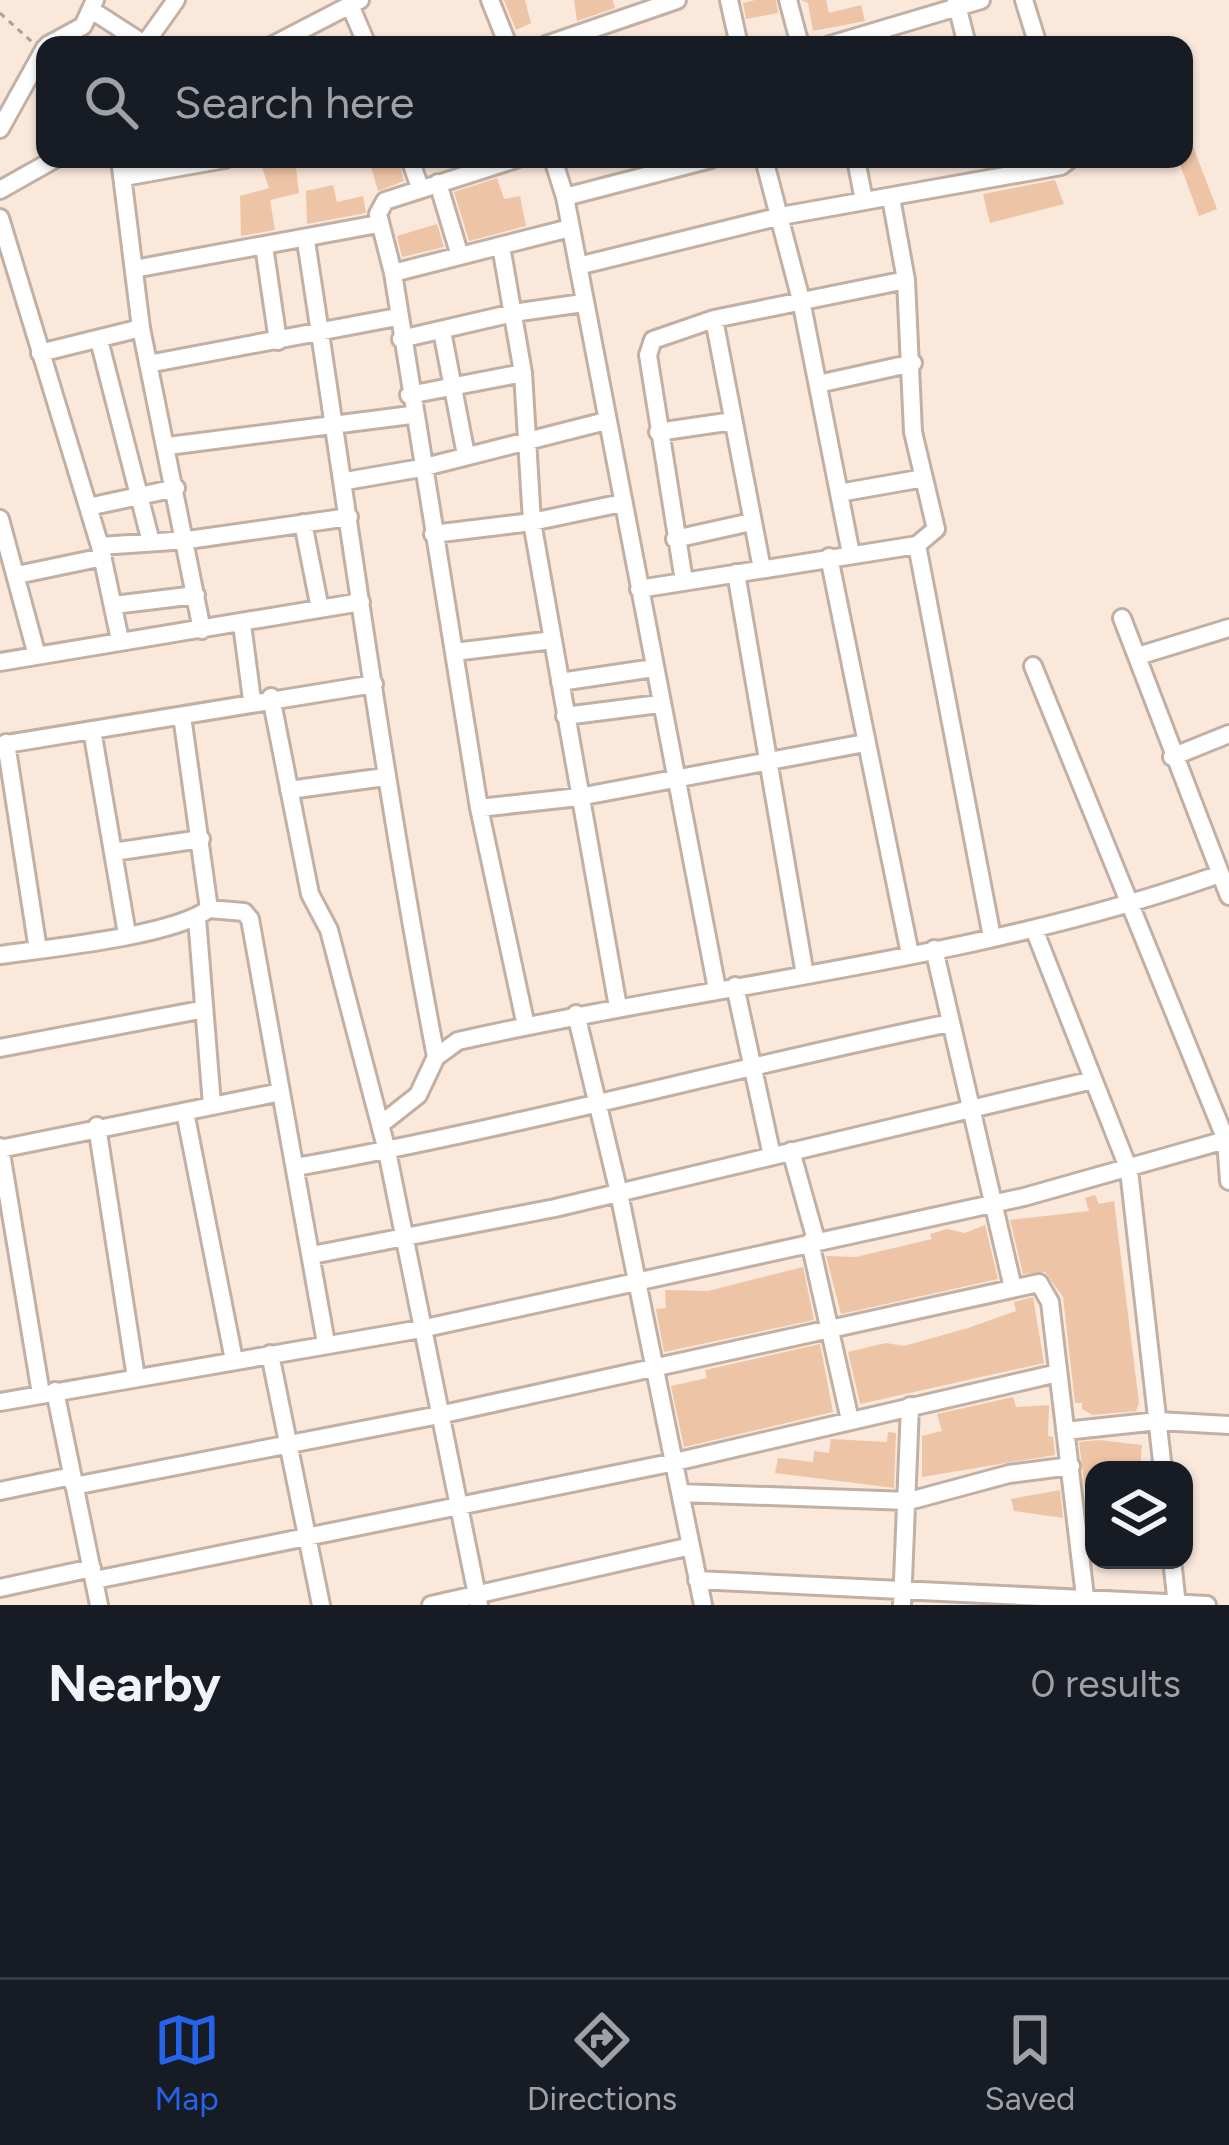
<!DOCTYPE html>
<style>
body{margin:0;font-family:Figtree,sans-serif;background:#20242c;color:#f1f3f6}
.controls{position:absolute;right:36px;bottom:36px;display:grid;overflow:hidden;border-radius:24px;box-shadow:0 3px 9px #0004}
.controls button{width:108px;height:108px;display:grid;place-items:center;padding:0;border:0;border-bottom:3px solid #363941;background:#171b24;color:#f1f3f6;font:60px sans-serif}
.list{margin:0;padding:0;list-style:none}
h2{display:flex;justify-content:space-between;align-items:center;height:156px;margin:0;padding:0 48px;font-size:51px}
h2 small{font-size:39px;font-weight:400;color:#9ea1a6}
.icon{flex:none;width:66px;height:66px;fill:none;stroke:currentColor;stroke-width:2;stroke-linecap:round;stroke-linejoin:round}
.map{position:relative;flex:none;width:1229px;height:1605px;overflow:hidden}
.search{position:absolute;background:#171b24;box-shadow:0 3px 9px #0004;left:36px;right:36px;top:36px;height:132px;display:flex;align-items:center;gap:30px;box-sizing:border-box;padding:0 42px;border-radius:24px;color:#9ea1a6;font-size:45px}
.sheet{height:372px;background:#171b24}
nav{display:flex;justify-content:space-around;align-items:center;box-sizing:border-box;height:168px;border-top:3px solid #363941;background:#171b24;font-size:33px;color:#9ea1a6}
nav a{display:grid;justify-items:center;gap:6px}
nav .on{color:#2563eb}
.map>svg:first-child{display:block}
.building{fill:#eec4a6}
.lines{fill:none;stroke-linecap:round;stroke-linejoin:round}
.street-casing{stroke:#c1b0a3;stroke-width:22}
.path{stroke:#aea096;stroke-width:3;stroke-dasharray:6 6;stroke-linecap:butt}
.street{stroke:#fff;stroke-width:16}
</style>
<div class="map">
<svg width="1229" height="1605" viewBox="0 0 1229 1605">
<rect width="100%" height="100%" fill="#fae8db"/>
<path class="building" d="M504 0H525L531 23 516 30Z
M574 0H613L615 8 577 21Z
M755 0H776L778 13 746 19 743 3Z
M801 0H826L829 13 861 5 865 21 813 31 808 3Z
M1184 123 1217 209 1199 216 1178 159H1184Z
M295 159 299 193 270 200 275 230 241 236 240 196 269 188 260 161Z
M381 159H398L404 181 378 191 370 163Z
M497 178 504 199 520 196 526 226 469 241 454 192Z
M1055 180 1064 204 990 223 983 194Z
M333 185 337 202 363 196 366 213 307 224 306 191Z
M437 224 444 247 402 257 397 236Z
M1095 1195 1099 1204 1114 1201 1139 1403 1136 1411 1093 1415 1082 1409V1403H1075L1063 1297 1045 1272 1023 1274 1010 1220 1089 1211 1085 1198Z
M985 1225 998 1279 841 1314 826 1256 856 1257 932 1239 930 1234 947 1229 965 1233Z
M803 1267 814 1320 664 1352 656 1309 666 1308 665 1290 708 1291Z
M1033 1297 1044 1363 860 1404 848 1352 886 1343 904 1346 968 1328 1016 1311 1014 1302Z
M820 1344 833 1412 684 1447 671 1386 707 1378 705 1370Z
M1013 1397 1016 1407 1049 1405 1048 1436 1053 1437 1055 1455 922 1477V1436L942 1431 937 1414Z
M888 1432 896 1433 894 1488 775 1473 778 1458 813 1462 814 1451 829 1453 831 1439 887 1442Z
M1099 1440 1142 1445 1140 1470H1094V1520H1089L1079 1442Z
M1060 1490 1063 1518 1014 1511 1011 1499Z"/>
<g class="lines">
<defs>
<path id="street" d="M490 0 508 45
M729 0 739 45
M788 0 800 45
M1024 0 1038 45
M956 1 967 45
M350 5 367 45
M93 11 144 44
M48 45 83 26 95 0
M144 45 176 0
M273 45 360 0
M546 45 677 0
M830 45 981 0
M0 129 45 48
M120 159 141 328 202 630
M410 159 420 188
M516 159 385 201 378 214 393 273 479 808 526 1026
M553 159 565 197 717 989
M764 159 801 300 851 554
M856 159 864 201
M124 177 225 159
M438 183 460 256
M0 190 55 159
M565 197 711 159
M0 218 100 546 120 640
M306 241C348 513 384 786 436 1057
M264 246 278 341
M501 246 523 373 532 522 618 1007
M578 266 781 216 1061 166 1070 159
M134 269 378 224
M393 273 570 228
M714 319 762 569
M442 331 466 455
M401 339 513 313 583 303
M99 340 151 542
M40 353 141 328
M148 364 397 317
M818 384 913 363
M409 395 523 373
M658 432 733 421
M168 446 411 415
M346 481 421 468 606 421
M839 493 924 478
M88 507 176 488
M0 519 36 652
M303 523 320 609
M433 534 532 522 622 503
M675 539 751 522
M917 545 992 937
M100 546 188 540 349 517
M829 557 910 954
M736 573 805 975
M17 575 103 557
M684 581 648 355 653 340 714 319 906 280
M639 589 917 545 936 529 913 432 906 280 891 198
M114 605 196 595
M1122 618 1229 896
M242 624 252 700
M454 652 553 640
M1138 656 1229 628
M0 662 361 602
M1033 666 1226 1140 1229 1181
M560 682 654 668
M271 697 310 894 329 930 387 1151 479 1605
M182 716 209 909
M565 716 659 704
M92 730 127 934
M6 743 38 950
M0 745 374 684
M1172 757 1229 734
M289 790 385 777
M479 808 579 797 865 743
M113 852 201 839
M197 918 212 1105
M1034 929 1129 1170 1163 1470
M934 949 1013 1288
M0 955C50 948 172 936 209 909L244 912 250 919 326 1343
M735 986 772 1156
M576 1014 619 1193 703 1605
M0 1048 200 1010
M185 1112 234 1360
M380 1125 418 1095 436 1057 458 1041C711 984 975 961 1220 874
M97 1126 136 1378
M0 1147 41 1394
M0 1149 281 1092
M791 1151 816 1240
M296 1167C516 1128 731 1068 950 1023
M810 1242 850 1420
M312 1255 555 1208 1093 1080
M270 1354 321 1605
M55 1391 99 1605
M0 1402 421 1329 1024 1197 1229 1139
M1065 1431 1158 1421 1229 1425
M74 1486 439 1415 1039 1283 1050 1302 1086 1605
M0 1491 72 1476
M680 1493 909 1501 1009 1474 1071 1466
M1172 1560 1177 1605
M95 1580 675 1462 1058 1373
M697 1580 1207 1605
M0 1588 92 1568
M431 1605 691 1546
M902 1605 910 1406"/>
</defs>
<use href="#street" class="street-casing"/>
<path class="path" d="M0 13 32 42"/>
<use href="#street" class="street"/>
</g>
</svg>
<div class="controls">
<button><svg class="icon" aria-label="layers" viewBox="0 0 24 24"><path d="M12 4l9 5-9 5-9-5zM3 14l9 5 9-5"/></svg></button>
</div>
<div class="search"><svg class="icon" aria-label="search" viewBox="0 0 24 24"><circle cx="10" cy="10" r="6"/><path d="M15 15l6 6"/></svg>Search here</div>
</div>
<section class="sheet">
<h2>Nearby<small>0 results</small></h2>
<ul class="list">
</ul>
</section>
<nav>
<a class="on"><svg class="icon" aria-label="map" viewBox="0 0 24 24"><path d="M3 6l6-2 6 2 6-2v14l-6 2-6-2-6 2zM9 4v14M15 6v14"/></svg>Map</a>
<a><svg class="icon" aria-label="directions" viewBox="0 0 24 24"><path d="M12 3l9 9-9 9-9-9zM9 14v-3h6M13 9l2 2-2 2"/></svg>Directions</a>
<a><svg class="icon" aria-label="saved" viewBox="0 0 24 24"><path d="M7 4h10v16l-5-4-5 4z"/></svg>Saved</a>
</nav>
